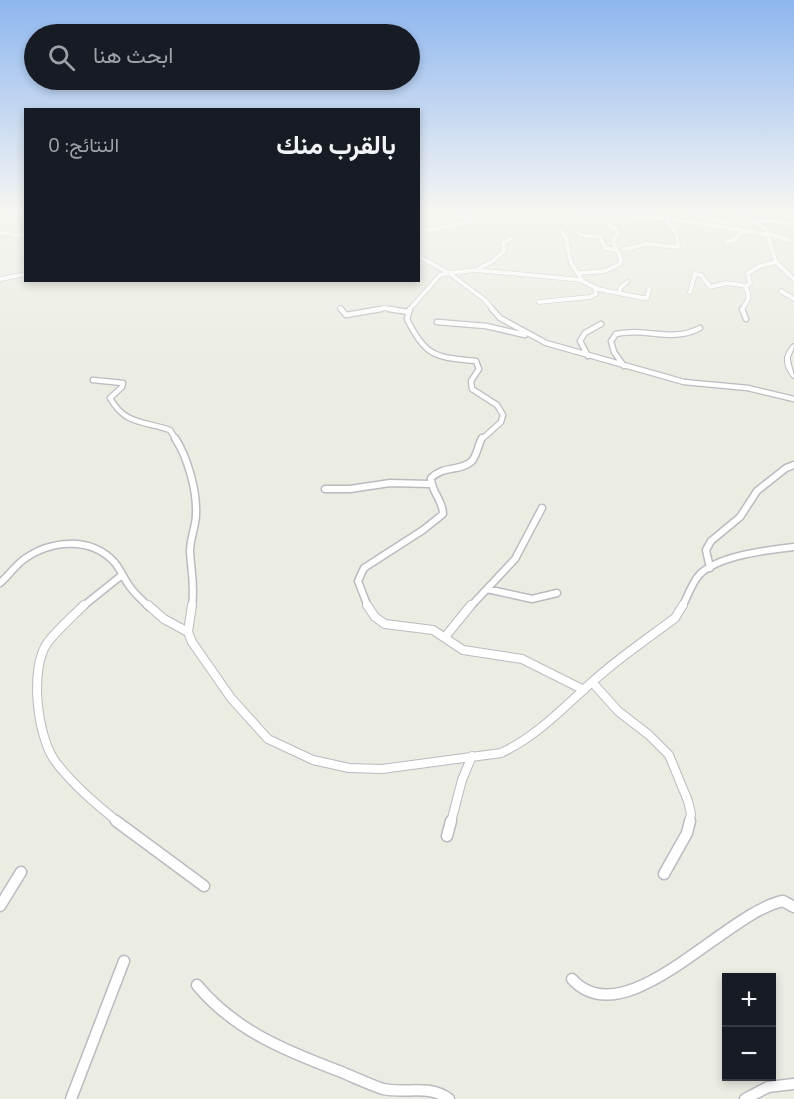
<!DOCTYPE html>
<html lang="ar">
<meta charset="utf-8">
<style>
body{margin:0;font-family:"Exo 2",Vazirmatn,sans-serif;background:#20242c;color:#f1f3f6;direction:rtl}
.controls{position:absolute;right:18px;bottom:18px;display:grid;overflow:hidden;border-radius:0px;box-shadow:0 3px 9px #0003}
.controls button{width:54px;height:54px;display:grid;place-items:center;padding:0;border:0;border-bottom:2px solid #363941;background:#171b24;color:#f1f3f6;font:30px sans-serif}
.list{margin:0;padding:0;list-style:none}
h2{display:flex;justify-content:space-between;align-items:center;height:78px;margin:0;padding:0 24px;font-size:26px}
h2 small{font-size:20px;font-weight:400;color:#9ea1a6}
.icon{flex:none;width:33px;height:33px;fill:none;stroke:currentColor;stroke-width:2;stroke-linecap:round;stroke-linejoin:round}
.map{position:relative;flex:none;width:794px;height:1099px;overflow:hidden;direction:ltr}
.search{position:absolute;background:#171b24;box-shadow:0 3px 9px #0003;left:24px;top:24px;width:396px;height:66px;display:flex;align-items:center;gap:15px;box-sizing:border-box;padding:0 21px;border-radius:33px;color:#9ea1a6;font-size:22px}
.panel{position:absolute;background:#171b24;box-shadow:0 3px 9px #0003;left:24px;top:108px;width:396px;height:174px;border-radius:0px;direction:rtl}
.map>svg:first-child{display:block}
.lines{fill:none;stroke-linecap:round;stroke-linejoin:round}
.minor-far4-casing{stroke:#babac0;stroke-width:5}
.minor-far3-casing{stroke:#babac0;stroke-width:7}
.minor-far2-casing{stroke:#babac0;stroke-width:9}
.minor-far1-casing{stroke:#babac0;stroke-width:10}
.minor-casing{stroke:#babac0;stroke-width:13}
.tertiary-casing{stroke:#babac0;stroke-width:2}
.minor-far4{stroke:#fff;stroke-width:4}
.minor-far3{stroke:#fff;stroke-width:4.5}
.minor-far2{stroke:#fff;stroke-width:6}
.minor-far1{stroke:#fff;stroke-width:8}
.minor{stroke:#fff;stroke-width:10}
.tertiary{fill:#fff;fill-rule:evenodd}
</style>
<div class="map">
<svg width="794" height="1099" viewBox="0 0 794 1099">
<rect width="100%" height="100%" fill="#ebece2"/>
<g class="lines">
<defs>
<path id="minor-far4" d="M13 209 9 213 26 215
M686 209 728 224
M729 209 766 229 776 262 794 279
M577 214C641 214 705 223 768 235
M754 221H773L794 225
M418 232 476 221 464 219 460 213 479 209
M578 232 581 235 600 237 605 248 617 250
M0 233 26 236
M768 234 790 240
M726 242 734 240 743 231
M625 249 647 244 678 247 677 235 667 221
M418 256 449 273 475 270 582 280 571 263 566 238 561 230
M476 270 493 261 504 251 503 243 512 238
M580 273 605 271 620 264 621 259 613 242 618 234 616 229 608 225
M0 279 26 274
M580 280 598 289 643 298H647L649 289
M781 291 794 299
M690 292 695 274 701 275 710 287 727 283 747 286 750 283 748 273 760 266 776 262
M619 293 621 287 627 282
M539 302 590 297 596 294 595 288
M340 308 342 310
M373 310 385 308 397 310
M409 310 440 275 449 273 485 300 493 310
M742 310C747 300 752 300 745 286"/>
<path id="minor-far3" d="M341 309 346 315 381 309
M389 309 408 312
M410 309 407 319C426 358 436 357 476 361L479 369 471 381 472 389 497 405 503 415 501 422 481 440
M492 309 500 318 546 343 684 382 748 388 794 399
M742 309 746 319
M437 322 486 326 525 335
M588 356 580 341 585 333 601 324
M624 366 614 352 611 341 616 334C645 327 673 343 700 328
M93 380 123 383 122 387 110 398C125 425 144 421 170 430L176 440"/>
<path id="minor-far2" d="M175 438C188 458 197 491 196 514 196 526 190 539 190 551 191 572 195 584 192 607
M325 489H350L390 483 430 484
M710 568 706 550 711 541 740 517 757 491 786 468 794 465
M0 583C8 576 14 567 23 560 50 540 91 536 115 563 121 570 124 579 130 587 135 594 143 601 149 607
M487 589 532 599 557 593
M82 607 122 575
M368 607 358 581 364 568 423 530 443 514C443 500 431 492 431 478 444 465 460 472 472 461 477 455 478 445 482 438
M470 607 515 559 542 508
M682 607C688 596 692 582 700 574 720 555 768 550 794 547"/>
<path id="minor-far1" d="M84 605C72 617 58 629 48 642 29 667 37 736 55 761 72 784 96 804 118 822
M148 605 164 619 188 632 192 642 231 698 268 739 313 760 349 768 382 769 501 753C536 737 563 708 591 683 617 659 647 639 675 618L683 605
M367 605 375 617 385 624 433 630 463 650 522 659 584 690
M188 632 192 605
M445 637 471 605
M592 682 618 711 649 735 669 755 688 801 691 814 689 822
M451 822 462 780 472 756"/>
<path id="minor" d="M116 821 204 886
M447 836 451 821
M664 874 687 833 690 821
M0 906 21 872
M572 979C625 1038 726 912 783 901L794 907
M197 985C234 1030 286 1051 339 1071 354 1077 368 1084 383 1089 406 1094 429 1084 449 1099
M71 1099 124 961
M745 1099 768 1087 794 1084"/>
<path id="tertiary" d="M794 344C794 350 791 353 790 358 790 365 794 371 794 378L792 377C783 364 782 357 792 345Z"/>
</defs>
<use href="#minor-far4" class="minor-far4-casing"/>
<use href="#minor-far3" class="minor-far3-casing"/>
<use href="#minor-far2" class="minor-far2-casing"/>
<use href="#minor-far1" class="minor-far1-casing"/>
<use href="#minor" class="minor-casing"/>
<use href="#tertiary" class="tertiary-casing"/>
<use href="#minor-far4" class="minor-far4"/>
<use href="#minor-far3" class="minor-far3"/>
<use href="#minor-far2" class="minor-far2"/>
<use href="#minor-far1" class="minor-far1"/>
<use href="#minor" class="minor"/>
<use href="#tertiary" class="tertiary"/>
</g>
<linearGradient id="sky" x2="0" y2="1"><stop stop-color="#8db6ef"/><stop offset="0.58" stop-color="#f6f6f2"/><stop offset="1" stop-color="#f6f6f2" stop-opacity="0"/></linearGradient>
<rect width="794" height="363" fill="url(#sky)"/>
</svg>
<div class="controls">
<button>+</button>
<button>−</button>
</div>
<div class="search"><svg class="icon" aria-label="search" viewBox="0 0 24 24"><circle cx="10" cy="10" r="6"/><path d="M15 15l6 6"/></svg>ابحث هنا</div>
<section class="panel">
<h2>بالقرب منك<small>النتائج: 0</small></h2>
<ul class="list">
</ul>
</section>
</div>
